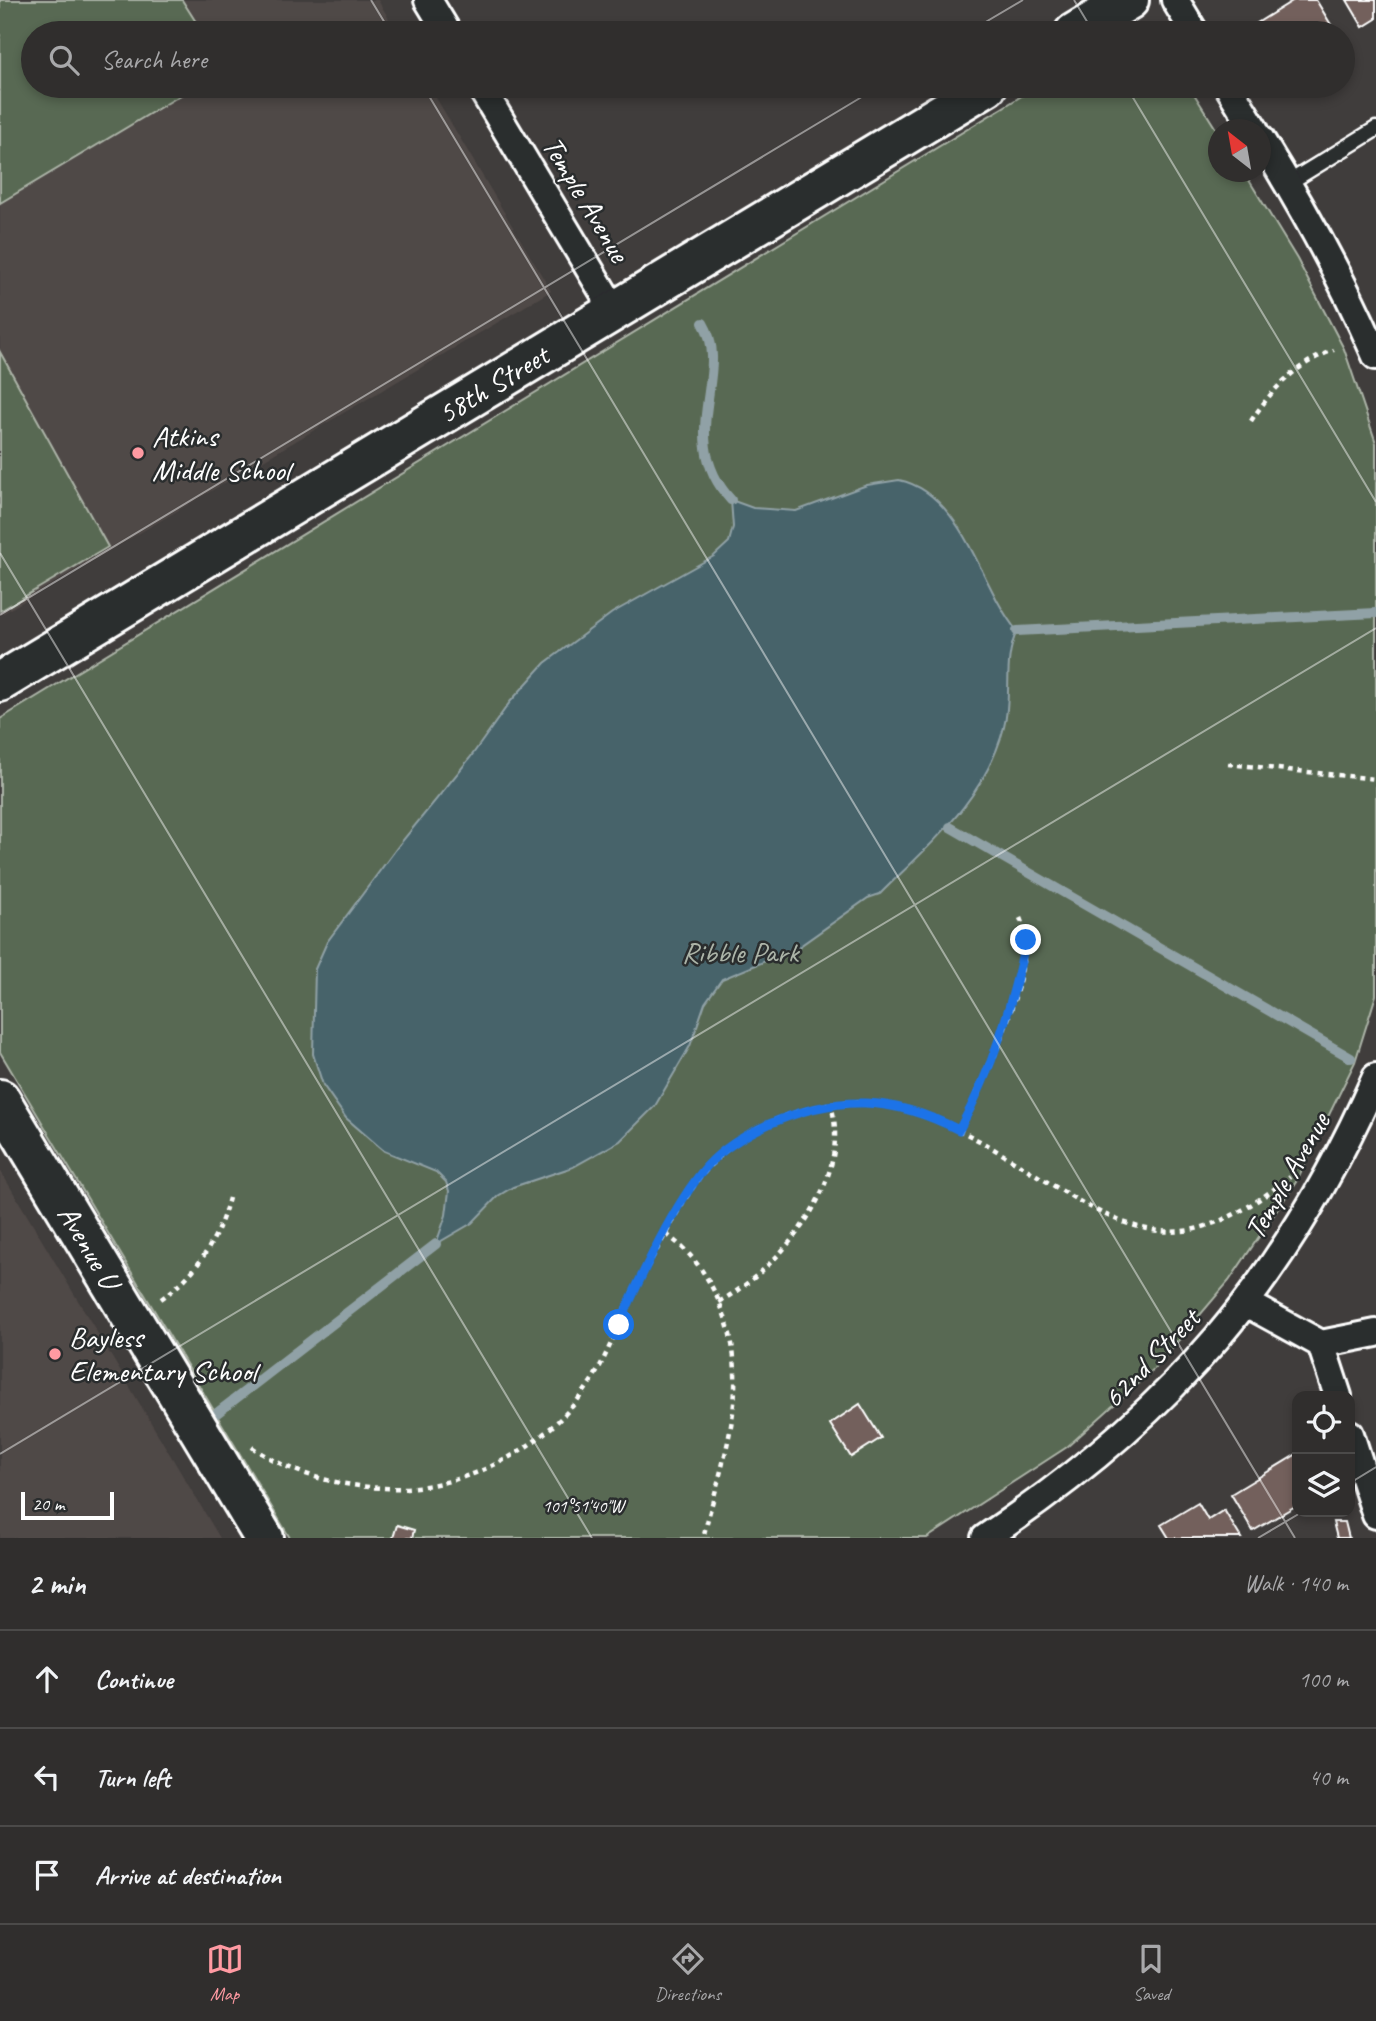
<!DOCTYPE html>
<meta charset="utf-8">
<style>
body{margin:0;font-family:Caveat,sans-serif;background:#3c3a39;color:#f1f3f6}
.controls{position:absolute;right:21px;bottom:21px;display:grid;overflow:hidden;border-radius:14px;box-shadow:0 4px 10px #0003}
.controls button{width:63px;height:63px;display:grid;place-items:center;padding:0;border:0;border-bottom:2px solid #4b4a49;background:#302e2d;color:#f1f3f6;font:35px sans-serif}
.compass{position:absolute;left:1208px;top:119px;width:63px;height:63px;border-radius:50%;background:#302e2d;box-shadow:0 4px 10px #0003;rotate:329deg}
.scale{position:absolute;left:21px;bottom:18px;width:93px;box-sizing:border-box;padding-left:7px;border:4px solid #fff;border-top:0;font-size:19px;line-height:24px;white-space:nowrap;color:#fff;-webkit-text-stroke:5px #2a2d2e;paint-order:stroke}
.stop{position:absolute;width:21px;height:21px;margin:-16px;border:5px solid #1a73e8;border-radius:50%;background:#fff}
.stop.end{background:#1a73e8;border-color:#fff;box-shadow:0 2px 7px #0008}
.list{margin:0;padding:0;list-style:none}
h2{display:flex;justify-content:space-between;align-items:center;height:91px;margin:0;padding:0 28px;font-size:30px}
h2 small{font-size:23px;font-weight:400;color:#a8a8aa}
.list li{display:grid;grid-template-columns:46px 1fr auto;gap:21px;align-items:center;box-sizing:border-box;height:98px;padding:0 28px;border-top:2px solid #4b4a49}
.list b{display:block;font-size:26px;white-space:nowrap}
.list em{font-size:23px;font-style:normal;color:#a8a8aa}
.icon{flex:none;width:38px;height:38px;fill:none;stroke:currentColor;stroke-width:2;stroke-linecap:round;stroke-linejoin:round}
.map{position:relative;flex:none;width:1376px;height:1538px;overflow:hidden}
.search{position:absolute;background:#302e2d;box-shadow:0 4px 10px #0003;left:21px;right:21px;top:21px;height:77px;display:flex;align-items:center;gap:18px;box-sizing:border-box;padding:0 24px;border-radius:38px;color:#a8a8aa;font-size:26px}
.sheet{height:385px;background:#302e2d}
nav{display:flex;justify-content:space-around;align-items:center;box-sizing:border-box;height:98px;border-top:2px solid #4b4a49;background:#302e2d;font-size:19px;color:#a8a8aa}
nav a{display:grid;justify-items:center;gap:4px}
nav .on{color:#ff9aa2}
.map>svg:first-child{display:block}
.built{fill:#4f4846}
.green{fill:#596952;stroke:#acb4a8;stroke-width:2}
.water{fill:#46636a;stroke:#90a1a6;stroke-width:2}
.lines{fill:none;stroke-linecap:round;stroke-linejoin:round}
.stream{stroke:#90a1a6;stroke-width:10}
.building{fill:#73615c;stroke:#fff;stroke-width:2}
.lane-casing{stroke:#fff;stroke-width:19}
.street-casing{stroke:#fff;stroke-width:32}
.secondary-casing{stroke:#fff;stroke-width:44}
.path{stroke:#fff;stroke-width:4.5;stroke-dasharray:5 5;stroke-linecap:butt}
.lane{stroke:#2a2d2e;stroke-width:14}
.street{stroke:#2a2d2e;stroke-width:26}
.secondary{stroke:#2a2d2e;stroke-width:38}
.route{stroke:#1a73e8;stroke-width:9}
.ticks{fill:none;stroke:#fff;stroke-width:2;stroke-opacity:0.45}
.poi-dot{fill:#ff9aa2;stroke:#2a2d2e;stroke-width:2.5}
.labels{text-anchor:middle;stroke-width:5;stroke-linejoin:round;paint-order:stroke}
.street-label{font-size:30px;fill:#fff;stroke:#2a2d2e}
.poi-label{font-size:30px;fill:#fff;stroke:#2a2d2e;text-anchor:start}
.park-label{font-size:30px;fill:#acb4a8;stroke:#2a2d2e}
.ticks-label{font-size:18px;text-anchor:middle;fill:#fff;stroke:#2a2d2e;stroke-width:5;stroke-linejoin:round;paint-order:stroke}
</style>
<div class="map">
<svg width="1376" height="1538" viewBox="0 0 1376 1538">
<rect width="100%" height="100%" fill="#403d3c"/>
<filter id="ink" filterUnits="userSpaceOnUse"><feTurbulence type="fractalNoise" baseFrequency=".0143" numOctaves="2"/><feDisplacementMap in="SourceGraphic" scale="14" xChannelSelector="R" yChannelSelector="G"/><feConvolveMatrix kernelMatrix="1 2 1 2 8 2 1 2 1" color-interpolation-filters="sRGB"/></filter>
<g filter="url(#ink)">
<path class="built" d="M0 0H378L397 33H33V86H429L551 291 0 615Z
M0 1170 220 1538H0Z"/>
<path class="green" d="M0 0H182L203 33H33V86H196L0 203Z
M1038 86H1189L1218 132V172H1244L1297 259 1344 349 1376 443V995L1355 1062 1296 1182 1229 1281 1155 1368 1067 1447 927 1538H290L0 1052V719Z
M0 352 108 547 0 611Z"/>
<path class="water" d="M899 480C963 493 981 588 1017 631 1002 663 1013 694 1004 727 985 800 931 843 880 894L868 898 797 948 722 979 705 1003 690 1046 655 1106 620 1141 573 1167 513 1187 498 1196 472 1223 436 1244 446 1215 449 1191 446 1182 436 1172 384 1151 346 1118 323 1085 313 1054 315 969 327 942 399 845 470 758 510 702 545 663 612 613 714 556 729 542 733 527 731 500 753 508 796 511 867 485Z"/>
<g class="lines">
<path class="stream" d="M703 323C733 372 674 438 731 500
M1017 631 1376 613
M950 827 1351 1058
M217 1413 436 1244"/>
</g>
<path class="building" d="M1294 0H1316L1333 28 1324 33H1263L1257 23Z
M1347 0H1376V19L1363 27Z
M860 1404 881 1438 851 1457 830 1424Z
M1297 1454V1505L1253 1531 1231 1494Z
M1198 1503 1208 1520 1224 1510 1241 1538H1169L1161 1525Z
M1333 1522H1345L1349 1538H1337Z
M397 1525 414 1530 412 1538H393Z"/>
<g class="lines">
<defs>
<path id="lane" d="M1288 183 1376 129"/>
<path id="street" d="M428 0 448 33
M1175 0 1195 33
M480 86 614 310
M1228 86 1255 130
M1260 138C1304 209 1343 280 1376 356
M1246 1303 1321 1344 1376 1333
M1321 1344 1338 1396
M1350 1434 1376 1515
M985 1538C1172 1414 1285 1283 1376 1077"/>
<g id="secondary">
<path d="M1074 33 1129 0"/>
<path id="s1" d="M0 682 987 86"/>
<path id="s2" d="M0 1099 264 1538"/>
</g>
</defs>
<use href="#lane" class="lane-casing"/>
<use href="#street" class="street-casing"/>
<use href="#secondary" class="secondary-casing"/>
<path class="path" d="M1251 421C1272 389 1297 363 1334 350
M1228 764 1376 779
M959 1130C982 1088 1041 962 1020 918
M666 1234C692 1253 707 1274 720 1304 754 1385 723 1457 703 1538
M161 1299C198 1273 217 1241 229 1198
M719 1302C781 1267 853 1182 831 1105
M252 1447C294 1477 353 1490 404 1488 482 1484 559 1439 598 1370 614 1340 625 1307 641 1277 649 1262 658 1248 666 1233 688 1189 713 1152 757 1129 887 1064 966 1134 1074 1198 1110 1219 1153 1239 1195 1229 1232 1220 1260 1200 1290 1177"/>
<use href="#lane" class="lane"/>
<use href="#street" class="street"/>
<use href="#secondary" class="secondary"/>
</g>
</g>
<g class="lines" filter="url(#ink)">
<path class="route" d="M619 1325C641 1276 673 1205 707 1166 724 1147 747 1134 769 1124 838 1094 892 1096 959 1130 993 1069 1011 1008 1026 940"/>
</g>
<path class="ticks" d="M371 0 391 33M1074 0 1094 33M967 33 1023 0M423 86 1295 1538M1126 86 1376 502M0 553 592 1538M0 615 880 86M0 1454 1376 628M1350 1483 1376 1467M1258 1538 1302 1512"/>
<g class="poi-dot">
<circle cx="138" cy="453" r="7"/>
<circle cx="55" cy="1354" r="7"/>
</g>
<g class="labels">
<g class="street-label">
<text transform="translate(586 199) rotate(59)" y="10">Temple Avenue</text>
<text dy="10" stroke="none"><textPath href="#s1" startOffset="576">58th Street</textPath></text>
<text transform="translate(1287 1176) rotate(-60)" y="10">Temple Avenue</text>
<text dy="10" stroke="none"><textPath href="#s2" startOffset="172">Avenue U</textPath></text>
<text transform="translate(1151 1358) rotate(-46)" y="10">62nd Street</text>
</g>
<g class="poi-label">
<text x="152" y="446">Atkins<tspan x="152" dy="34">Middle School</tspan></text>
<text x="69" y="1347">Bayless<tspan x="69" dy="34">Elementary School</tspan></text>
</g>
<g class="park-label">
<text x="740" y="962">Ribble Park</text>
</g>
</g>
<g class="ticks-label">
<text x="583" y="1512">101°51'40"W</text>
</g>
</svg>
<div class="controls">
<button><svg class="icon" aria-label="locate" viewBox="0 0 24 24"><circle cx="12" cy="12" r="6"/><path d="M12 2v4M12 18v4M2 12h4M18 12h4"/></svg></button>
<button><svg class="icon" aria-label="layers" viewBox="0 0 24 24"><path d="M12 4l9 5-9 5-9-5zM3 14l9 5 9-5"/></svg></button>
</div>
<svg class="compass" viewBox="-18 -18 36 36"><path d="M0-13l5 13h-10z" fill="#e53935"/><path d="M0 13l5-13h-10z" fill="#a8a8aa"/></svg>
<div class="scale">20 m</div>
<div class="stop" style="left:619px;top:1325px"></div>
<div class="stop end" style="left:1026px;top:940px"></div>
<div class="search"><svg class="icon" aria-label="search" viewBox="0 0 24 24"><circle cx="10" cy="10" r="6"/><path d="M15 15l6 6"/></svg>Search here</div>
</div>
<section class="sheet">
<h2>2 min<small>Walk · 140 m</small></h2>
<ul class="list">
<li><svg class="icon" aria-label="ahead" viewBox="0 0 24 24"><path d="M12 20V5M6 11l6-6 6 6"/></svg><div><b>Continue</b></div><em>100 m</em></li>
<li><svg class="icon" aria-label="left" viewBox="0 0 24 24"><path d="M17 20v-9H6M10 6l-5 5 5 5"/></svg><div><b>Turn left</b></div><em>40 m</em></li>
<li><svg class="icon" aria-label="arrive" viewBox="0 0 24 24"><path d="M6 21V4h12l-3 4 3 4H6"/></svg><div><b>Arrive at destination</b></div></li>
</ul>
</section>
<nav>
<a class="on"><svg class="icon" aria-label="map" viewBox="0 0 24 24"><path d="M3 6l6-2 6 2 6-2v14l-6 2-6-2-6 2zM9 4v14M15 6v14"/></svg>Map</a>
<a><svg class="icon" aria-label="directions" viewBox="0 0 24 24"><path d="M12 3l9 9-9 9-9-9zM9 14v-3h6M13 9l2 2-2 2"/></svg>Directions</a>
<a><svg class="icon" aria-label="saved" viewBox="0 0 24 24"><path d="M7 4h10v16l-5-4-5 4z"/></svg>Saved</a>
</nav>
